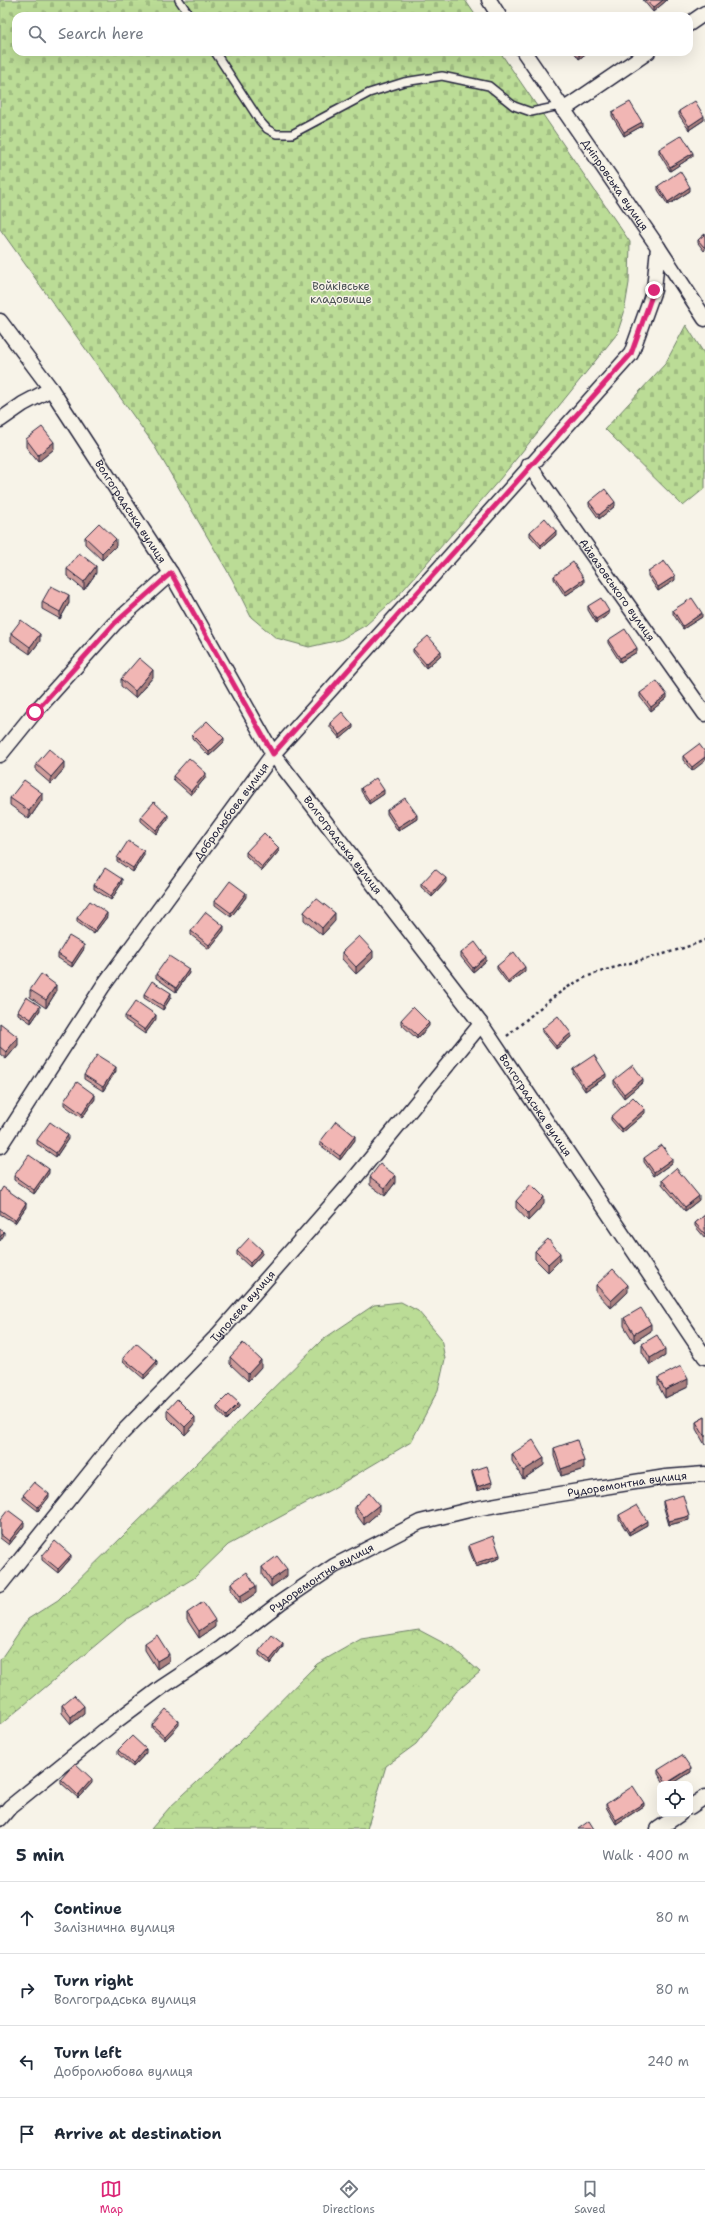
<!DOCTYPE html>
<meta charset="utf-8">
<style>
body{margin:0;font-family:"Shantell Sans",sans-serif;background:#f2f2f3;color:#1f2937}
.controls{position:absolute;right:12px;bottom:12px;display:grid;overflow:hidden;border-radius:8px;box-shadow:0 4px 16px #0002}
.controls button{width:36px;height:36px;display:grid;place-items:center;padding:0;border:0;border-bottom:1px solid #e0e1e3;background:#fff;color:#1f2937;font:20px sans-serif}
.stop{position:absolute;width:12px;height:12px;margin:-9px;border:3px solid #db2777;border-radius:50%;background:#fff}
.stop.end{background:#db2777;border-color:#fff;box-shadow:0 1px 4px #0008}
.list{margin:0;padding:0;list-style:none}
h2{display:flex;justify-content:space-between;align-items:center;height:52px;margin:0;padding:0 16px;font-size:17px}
h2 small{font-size:13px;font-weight:400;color:#747a83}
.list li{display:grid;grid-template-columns:26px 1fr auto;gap:12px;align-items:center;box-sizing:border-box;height:72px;padding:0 16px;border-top:1px solid #e0e1e3}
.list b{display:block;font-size:15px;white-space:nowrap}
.list p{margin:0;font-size:13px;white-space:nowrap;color:#747a83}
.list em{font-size:13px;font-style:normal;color:#747a83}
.icon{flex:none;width:22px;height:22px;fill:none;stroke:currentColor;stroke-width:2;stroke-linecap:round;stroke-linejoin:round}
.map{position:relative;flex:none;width:705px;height:1829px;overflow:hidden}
.search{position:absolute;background:#fff;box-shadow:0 4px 16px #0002;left:12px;right:12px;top:12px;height:44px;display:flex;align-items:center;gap:10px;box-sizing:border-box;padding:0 14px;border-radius:12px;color:#747a83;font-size:15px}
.sheet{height:340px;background:#fff}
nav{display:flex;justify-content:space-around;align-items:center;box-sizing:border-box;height:56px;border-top:1px solid #e0e1e3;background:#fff;font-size:11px;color:#747a83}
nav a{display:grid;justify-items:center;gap:2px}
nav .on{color:#db2777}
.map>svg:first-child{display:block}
.forest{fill:url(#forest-crowns);stroke:#6e7f68}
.cemetery{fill:url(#cemetery-stones);stroke:#6e7f68}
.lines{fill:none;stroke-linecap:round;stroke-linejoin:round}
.lane-casing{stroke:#22223b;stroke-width:10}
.street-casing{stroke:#22223b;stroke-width:17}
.path{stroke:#22223b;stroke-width:2.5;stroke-dasharray:3 3;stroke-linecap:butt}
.lane{stroke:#f7f3e8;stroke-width:7}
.street{stroke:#f7f3e8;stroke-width:14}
.wall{fill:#cf9d9b;stroke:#22223b}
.shaded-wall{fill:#a97f7e;stroke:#22223b}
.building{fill:#f1b6b4;stroke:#22223b}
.route{stroke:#db2777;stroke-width:5}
.labels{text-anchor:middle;stroke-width:3;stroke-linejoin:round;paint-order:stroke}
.street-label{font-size:11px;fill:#22223b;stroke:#f7f3e8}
.park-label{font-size:11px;fill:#485052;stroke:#f7f3e8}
</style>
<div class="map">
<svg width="705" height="1829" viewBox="0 0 705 1829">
<defs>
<pattern id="forest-crowns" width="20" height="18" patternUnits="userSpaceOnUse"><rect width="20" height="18" fill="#bbdc96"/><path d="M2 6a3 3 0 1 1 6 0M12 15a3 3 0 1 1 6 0" fill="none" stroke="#a0bc82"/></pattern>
<pattern id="cemetery-stones" width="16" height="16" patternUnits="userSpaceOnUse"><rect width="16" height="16" fill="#bbdc96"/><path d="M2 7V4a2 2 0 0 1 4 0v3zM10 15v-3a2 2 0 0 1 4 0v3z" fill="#a0bc82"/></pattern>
</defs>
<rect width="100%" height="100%" fill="#f7f3e8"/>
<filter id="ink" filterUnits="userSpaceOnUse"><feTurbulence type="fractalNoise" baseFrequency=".025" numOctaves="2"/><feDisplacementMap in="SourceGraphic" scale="8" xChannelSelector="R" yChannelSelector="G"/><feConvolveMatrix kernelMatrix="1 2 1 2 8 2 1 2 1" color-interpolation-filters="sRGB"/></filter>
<g filter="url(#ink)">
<path class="forest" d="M401 1302 418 1311 441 1338 445 1359 438 1390 411 1442 332 1489 228 1545 194 1578 127 1619 0 1725V1660L28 1619 58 1600 322 1340 374 1305Z
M419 1630 453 1648 480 1672 456 1692 416 1744 386 1766 367 1829H151L170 1807 236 1746 317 1664 361 1639Z"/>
<path class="cemetery" d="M0 0H465L476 16H16V52H500L630 242 629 283 624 313 617 334 500 479 397 597 366 625 340 640 309 647 276 638 251 617 232 579 152 442 0 229Z
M686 325 705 355V488L683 506 605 429 665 364Z"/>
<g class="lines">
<defs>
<path id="lane" d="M179 0 190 16
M215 52 260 121 267 129 276 134H292L369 93 404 82 442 76 489 86 514 106 531 112 555 107 562 110"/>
<g id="street">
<path d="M489 0 499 16"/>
<path d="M689 24 705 13"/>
<path id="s1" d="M524 52 658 247 705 319"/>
<path d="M563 110 648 52"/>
<path id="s2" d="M0 321 51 389 171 573 273 754 481 1024 705 1357"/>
<path d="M0 420 23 404 51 389"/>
<path id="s3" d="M529 465 705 714"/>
<path d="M0 755 35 712 114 624 171 573"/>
<path id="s4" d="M0 1146 103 986 273 754 631 354 654 290 658 247"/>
<path id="s5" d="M0 1585 121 1434 214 1339 354 1179 481 1024"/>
<path d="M690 1807 705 1797"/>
<path id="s6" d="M0 1819 10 1807 115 1722 162 1687 221 1648 281 1602 334 1566 420 1522 469 1510 529 1499 666 1477 705 1474"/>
<path d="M658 1829 680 1814"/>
</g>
</defs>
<use href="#lane" class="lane-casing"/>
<use href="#street" class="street-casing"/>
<path class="path" d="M507 1036C534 1014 561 986 594 974 631 961 669 955 705 940"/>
<use href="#lane" class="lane"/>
<use href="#street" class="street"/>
</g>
<path class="wall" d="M643 0H667L653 12Z
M574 52H588L579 59Z
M679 111 704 120 689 130 679 115Z
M612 112 642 126 624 136 612 116Z
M659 149 693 156 670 171 659 153Z
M658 186 690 191 668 205 658 190Z
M705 234V250L704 251 698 243V240Z
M26 439 54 449 38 462 26 447Z
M589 502 615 506 599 519 589 505Z
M530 532 556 535 541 548 530 536Z
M85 537 116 546 102 560 85 544Z
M67 569 96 573 84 590 67 576Z
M648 572 675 580 658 591 648 576Z
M554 576 584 583 565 596 554 579Z
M42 602 69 603 60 619 42 609Z
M588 606 609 614 596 623 588 610Z
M673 610 702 617 683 629 673 614Z
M11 633 40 641 30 654 11 641Z
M608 640 637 652 620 662 608 643Z
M413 649 441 655 426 668 413 652Z
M153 677 135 698 121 686V679Z
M640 693 667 698 651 711 640 697Z
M330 723 353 728 340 739 330 727Z
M192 735 224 742 209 756 192 738Z
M705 752 692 771 683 760V756Z
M36 764 64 769 51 784 36 771Z
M173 776 206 777 191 795 173 779Z
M361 788 384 794 369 804 361 791Z
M10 798 42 800 29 819 10 805Z
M387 810 417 819 398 831 387 814Z
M141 817 168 819 156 834 141 821Z
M279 851 262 871 246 856V852Z
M144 855 133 872 117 861V858Z
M446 882 432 897 421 887V884Z
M122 883 111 900 94 889V885Z
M246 897 231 917 215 905V901Z
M304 912 335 921 322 935 304 920Z
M107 917 94 934 77 922V918Z
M224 930 209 949 191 935V931Z
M84 949 72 967 58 958V954Z
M342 952 373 958 356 974 342 959Z
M461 953 486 961 473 972 461 957Z
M497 966 525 971 508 984 497 969Z
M189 973 176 992 156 978V974Z
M30 990 56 992 46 1008 30 997Z
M144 994 171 997 163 1010 144 998Z
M40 1010 31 1023 18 1014V1011Z
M125 1016 156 1019 145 1034 125 1020Z
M401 1020 429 1026 417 1039 401 1024Z
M0 1023 18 1045 6 1059 0 1054Z
M542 1029 571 1037 556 1049 542 1032Z
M573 1069 606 1077 585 1091 573 1073Z
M116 1071 103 1091 84 1079V1075Z
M614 1080 643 1082 624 1098 614 1084Z
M95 1099 82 1118 64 1105V1101Z
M645 1113 622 1133 611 1120V1117Z
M68 1139 56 1157 37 1144V1140Z
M355 1140 340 1160 320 1145V1142Z
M644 1158 672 1163 654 1176 644 1162Z
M49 1173 34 1194 14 1180V1176Z
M370 1177 395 1183 385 1196 370 1185Z
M662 1180 699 1200 685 1211 662 1184Z
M0 1192 26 1207 15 1223 0 1214Z
M516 1201 544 1204 528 1221 516 1208Z
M705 1215V1238L695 1226V1223Z
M237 1251 262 1254 250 1267 237 1255Z
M535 1251 560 1260 548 1272 535 1259Z
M596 1285 628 1292 611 1308 596 1292Z
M624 1318 651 1331 634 1342 624 1326Z
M642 1344 665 1356 650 1365 642 1352Z
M230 1357 261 1367 248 1381 230 1364Z
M123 1358 157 1365 144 1379 123 1361Z
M658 1378 688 1387 665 1398 658 1385Z
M217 1406 239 1407 226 1420 217 1410Z
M167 1410 195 1424 185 1435 167 1417Z
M705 1417V1445L696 1429V1422Z
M554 1448 584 1469 561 1476 554 1456Z
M512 1454 544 1465 523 1479 512 1461Z
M472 1471 492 1486 477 1491 472 1474Z
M23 1495 49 1497 38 1511 23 1499Z
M663 1501 689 1520 669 1525 663 1505Z
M355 1506 379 1512 364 1525 355 1513Z
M619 1515 647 1525 629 1535 619 1519Z
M0 1520 24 1526 9 1545 0 1538Z
M469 1545 500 1558 476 1567 469 1549Z
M42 1556 71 1558 58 1573 42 1560Z
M262 1567 287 1576 271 1587 262 1575Z
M231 1583 256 1593 240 1604 231 1590Z
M187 1613 215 1627 199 1638 187 1620Z
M145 1643 169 1661 157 1669 145 1650Z
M283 1647 270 1664 259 1655V1651Z
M62 1705 84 1714 71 1724 62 1713Z
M152 1725H179L165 1740 152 1728Z
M118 1750 146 1753 133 1767 118 1754Z
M658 1770 691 1772 672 1784H665L658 1774Z
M61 1779 92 1783 78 1798 61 1783Z
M606 1804 644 1806 616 1824 606 1807Z"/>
<path class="shaded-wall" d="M663 0H667L653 12V8Z
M583 52H588L579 59V55Z
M704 116V120L689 130V126Z
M642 122V126L624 136V132Z
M693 153V156L670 171V167Z
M690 187V191L668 205V202Z
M54 442V449L38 462V455Z
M615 502V506L599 519V515Z
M556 531V535L541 548V545Z
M116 539V546L102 560V553Z
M96 566V573L84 590V582Z
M675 576V580L658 591V587Z
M584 579V583L565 596V592Z
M69 595V603L60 619V612Z
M609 611V614L596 623V619Z
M702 613V617L683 629V626Z
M40 634V641L30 654V647Z
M637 648V652L620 662V658Z
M441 651V655L426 668V664Z
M153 670V677L135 698V691Z
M667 695V698L651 711V707Z
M353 725V728L340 739V735Z
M224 738V742L209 756V752Z
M705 757V761L692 771V767Z
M64 762V769L51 784V777Z
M206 773V777L191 795V791Z
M384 790V794L369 804V800Z
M42 793V800L29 819V811Z
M168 815V819L156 834V830Z
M417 815V819L398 831V827Z
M279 848V851L262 871V867Z
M144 851V855L133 872V868Z
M446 878V882L432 897V893Z
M122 879V883L111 900V896Z
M246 893V897L231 917V913Z
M107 913V917L94 934V931Z
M335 913V921L322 935V928Z
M224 926V930L209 949V945Z
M84 945V949L72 967V963Z
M373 951V958L356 974V967Z
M486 957V961L473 972V968Z
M525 967V971L508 984V981Z
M189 969V973L176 992V988Z
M56 985V992L46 1008V1000Z
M171 993V997L163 1010V1006Z
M40 1006V1010L31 1023V1019Z
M156 1015V1019L145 1034V1030Z
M429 1023V1026L417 1039V1035Z
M571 1033V1037L556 1049V1046Z
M18 1037V1045L6 1059V1052Z
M116 1067V1071L103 1091V1087Z
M606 1074V1077L585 1091V1087Z
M643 1079V1082L624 1098V1094Z
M95 1095V1099L82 1118V1114Z
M645 1109V1113L622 1133V1129Z
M68 1135V1139L56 1157V1153Z
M355 1136V1140L340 1160V1156Z
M672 1159V1163L654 1176V1172Z
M49 1169V1173L34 1194V1190Z
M395 1175V1183L385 1196V1188Z
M699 1196V1200L685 1211V1207Z
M544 1197V1204L528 1221V1213Z
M26 1203V1207L15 1223V1220Z
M4 1232V1235L0 1241V1237Z
M262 1250V1254L250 1267V1263Z
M560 1253V1260L548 1272V1264Z
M628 1285V1292L611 1308V1301Z
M651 1324V1331L634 1342V1334Z
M665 1349V1356L650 1365V1358Z
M261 1360V1367L248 1381V1374Z
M157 1361V1365L144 1379V1375Z
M688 1379V1387L665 1398V1390Z
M239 1403V1407L226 1420V1416Z
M195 1417V1424L185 1435V1427Z
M544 1458V1465L523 1479V1471Z
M584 1461V1469L561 1476V1469Z
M492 1482V1486L477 1491V1487Z
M49 1494V1497L38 1511V1507Z
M379 1505V1512L364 1525V1517Z
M689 1516V1520L669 1525V1521Z
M647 1521V1525L629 1535V1532Z
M24 1522V1526L9 1545V1541Z
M71 1555V1558L58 1573V1569Z
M500 1555V1558L476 1567V1563Z
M287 1569V1576L271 1587V1580Z
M256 1586V1593L240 1604V1596Z
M215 1620V1627L199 1638V1631Z
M283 1644V1647L270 1664V1660Z
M169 1654V1661L157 1669V1661Z
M84 1706V1714L71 1724V1717Z
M179 1721V1725L165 1740V1736Z
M146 1749V1753L133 1767V1764Z
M691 1768V1772L672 1784H667Z
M92 1779V1783L78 1798V1795Z
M644 1803V1806L616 1824V1820Z"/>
<path class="building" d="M646 0H663L653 8Z
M577 52H583L579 55Z
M695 101 704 116 689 126 679 111Z
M630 102 642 122 624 132 612 112Z
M682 135 693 153 670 167 659 149Z
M680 171 690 187 668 202 658 186Z
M705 234V247H704L698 240Z
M42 427 54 442 38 455 26 439Z
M605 489 615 502 599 515 589 502Z
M545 518 556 531 541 545 530 532Z
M99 523 116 539 102 553 85 537Z
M79 553 96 566 84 582 67 569Z
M664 561 675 576 658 587 648 572Z
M573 562 584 579 565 592 554 576Z
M51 586 69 595 60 612 42 602Z
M601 598 609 611 596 619 588 606Z
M692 598 702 613 683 626 673 610Z
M21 620 40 634 30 647 11 633Z
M625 629 637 648 620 658 608 640Z
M428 636 441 651 426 664 413 649Z
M139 658 153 670 135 691 121 679Z
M657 681 667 695 651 707 640 693Z
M342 712 353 725 340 735 330 723Z
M207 721 224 738 209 752 192 735Z
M699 744 705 752V757L692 767 683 756Z
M49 749 64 762 51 777 36 764Z
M189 758 206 773 191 791 173 776Z
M376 778 384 790 369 800 361 788Z
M24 780 42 793 29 811 10 798Z
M405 798 417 815 398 827 387 810Z
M154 802 168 815 156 830 141 817Z
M264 833 279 848 262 867 246 852Z
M128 841 144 851 133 868 117 858Z
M105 868 122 879 111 896 94 885Z
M435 869 446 878 432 893 421 884Z
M230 881 246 893 231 913 215 901Z
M316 898 335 913 322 928 304 912Z
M90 901 107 913 94 931 77 918Z
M206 912 224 926 209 945 191 931Z
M69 936 84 945 72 963 58 954Z
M359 936 373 951 356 967 342 952Z
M475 942 486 957 473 968 461 953Z
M514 952 525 967 508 981 497 966Z
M169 956 189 969 176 988 156 974Z
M41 974 56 985 46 1000 30 990Z
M152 981 171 993 163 1006 144 994Z
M26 997 40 1006 31 1019 18 1011Z
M136 1001 156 1015 145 1030 125 1016Z
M413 1007 429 1023 417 1035 401 1020Z
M558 1016 571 1033 556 1046 542 1029Z
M0 1023 18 1037 6 1052 0 1047Z
M97 1055 116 1067 103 1087 84 1075Z
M594 1055 606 1074 585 1087 573 1069Z
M633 1065 643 1079 624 1094 614 1080Z
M77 1082 95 1095 82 1114 64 1101Z
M633 1097 645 1109 622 1129 611 1117Z
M336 1121 355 1136 340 1156 320 1142Z
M50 1122 68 1135 56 1153 37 1140Z
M662 1145 672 1159 654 1172 644 1158Z
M29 1155 49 1169 34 1190 14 1176Z
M380 1164 395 1175 385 1188 370 1177Z
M676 1168 699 1196 685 1207 662 1180Z
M531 1184 544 1197 528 1213 516 1201Z
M3 1187 26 1203 15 1220 0 1210V1192Z
M705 1215V1234L695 1223Z
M0 1229 4 1232 0 1237Z
M249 1238 262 1250 250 1263 237 1251Z
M548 1239 560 1253 548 1264 535 1251Z
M613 1269 628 1285 611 1301 596 1285Z
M641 1308 651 1324 634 1334 624 1318Z
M657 1335 665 1349 650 1358 642 1344Z
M136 1343 157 1361 144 1375 123 1358Z
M243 1343 261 1360 248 1374 230 1357Z
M681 1366 688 1379 665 1390 658 1378Z
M229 1394 239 1403 226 1416 217 1406Z
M177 1399 195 1417 185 1427 167 1410Z
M705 1417V1437L696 1422Z
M533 1440 544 1458 523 1471 512 1454Z
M577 1440 584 1461 561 1469 554 1448Z
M487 1466 492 1482 477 1487 472 1471Z
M34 1482 49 1494 38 1507 23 1495Z
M369 1493 379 1505 364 1517 355 1506Z
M683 1495 689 1516 669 1521 663 1501Z
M637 1505 647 1521 629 1532 619 1515Z
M8 1510 24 1522 9 1541 0 1534V1520Z
M493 1536 500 1555 476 1563 469 1545Z
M55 1541 71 1555 58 1569 42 1556Z
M277 1556 287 1569 271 1580 262 1567Z
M247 1572 256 1586 240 1596 231 1583Z
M203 1602 215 1620 199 1631 187 1613Z
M157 1635 169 1654 157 1661 145 1643Z
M272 1635 283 1644 270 1660 259 1651Z
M74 1695 84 1706 71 1717 62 1705Z
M166 1709 179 1721 165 1736 152 1725Z
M132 1736 146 1749 133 1764 118 1750Z
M682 1755 691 1768 667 1783 658 1770Z
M75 1763 92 1779 78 1795 61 1779Z
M633 1786 644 1803 616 1820 606 1804Z
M589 1821 594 1829H578Z"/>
</g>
<g class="lines" filter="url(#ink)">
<path class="route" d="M35 712 114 624 171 573 273 754 631 354 654 290"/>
</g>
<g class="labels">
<g class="street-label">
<text dy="4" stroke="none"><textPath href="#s1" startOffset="161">Дніпровська вулиця</textPath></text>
<text dy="4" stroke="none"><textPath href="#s2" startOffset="231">Волгоградська вулиця</textPath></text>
<text dy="4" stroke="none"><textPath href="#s3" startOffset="153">Айвазовського вулиця</textPath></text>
<text dy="4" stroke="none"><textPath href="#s4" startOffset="407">Добролюбова вулиця</textPath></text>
<text dy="4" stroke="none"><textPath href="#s2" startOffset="627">Волгоградська вулиця</textPath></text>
<text dy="4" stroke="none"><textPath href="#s2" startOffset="951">Волгоградська вулиця</textPath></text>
<text dy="4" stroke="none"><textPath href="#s5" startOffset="370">Туполєва вулиця</textPath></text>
<text dy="4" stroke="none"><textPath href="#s6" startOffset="727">Рудоремонтна вулиця</textPath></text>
<text dy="4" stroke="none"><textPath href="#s6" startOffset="403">Рудоремонтна вулиця</textPath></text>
</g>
<g class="park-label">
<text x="341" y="290">Войківське<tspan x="341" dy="13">кладовище</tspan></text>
</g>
</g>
</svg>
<div class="controls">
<button><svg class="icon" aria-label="locate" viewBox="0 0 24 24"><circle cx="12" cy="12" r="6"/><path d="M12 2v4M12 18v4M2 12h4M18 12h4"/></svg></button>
</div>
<div class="stop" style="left:35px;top:712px"></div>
<div class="stop end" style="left:654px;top:290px"></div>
<div class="search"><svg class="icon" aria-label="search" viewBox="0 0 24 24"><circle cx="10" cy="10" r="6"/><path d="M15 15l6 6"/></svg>Search here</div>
</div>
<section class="sheet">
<h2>5 min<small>Walk · 400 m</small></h2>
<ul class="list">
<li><svg class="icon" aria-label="ahead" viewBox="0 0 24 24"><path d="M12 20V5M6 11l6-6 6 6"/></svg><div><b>Continue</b><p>Залізнична вулиця</p></div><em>80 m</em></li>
<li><svg class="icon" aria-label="right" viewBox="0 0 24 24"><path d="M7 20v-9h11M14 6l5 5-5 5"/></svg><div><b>Turn right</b><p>Волгоградська вулиця</p></div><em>80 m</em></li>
<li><svg class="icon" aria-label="left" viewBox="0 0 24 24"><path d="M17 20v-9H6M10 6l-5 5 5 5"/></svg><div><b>Turn left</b><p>Добролюбова вулиця</p></div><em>240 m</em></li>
<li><svg class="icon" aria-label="arrive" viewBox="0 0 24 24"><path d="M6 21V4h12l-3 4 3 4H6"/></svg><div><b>Arrive at destination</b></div></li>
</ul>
</section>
<nav>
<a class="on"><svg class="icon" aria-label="map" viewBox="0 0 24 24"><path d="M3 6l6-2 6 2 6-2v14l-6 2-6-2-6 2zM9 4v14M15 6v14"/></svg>Map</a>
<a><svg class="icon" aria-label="directions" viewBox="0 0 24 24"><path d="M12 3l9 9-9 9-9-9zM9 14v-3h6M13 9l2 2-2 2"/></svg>Directions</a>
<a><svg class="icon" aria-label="saved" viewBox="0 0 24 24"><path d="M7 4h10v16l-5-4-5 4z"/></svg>Saved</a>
</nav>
